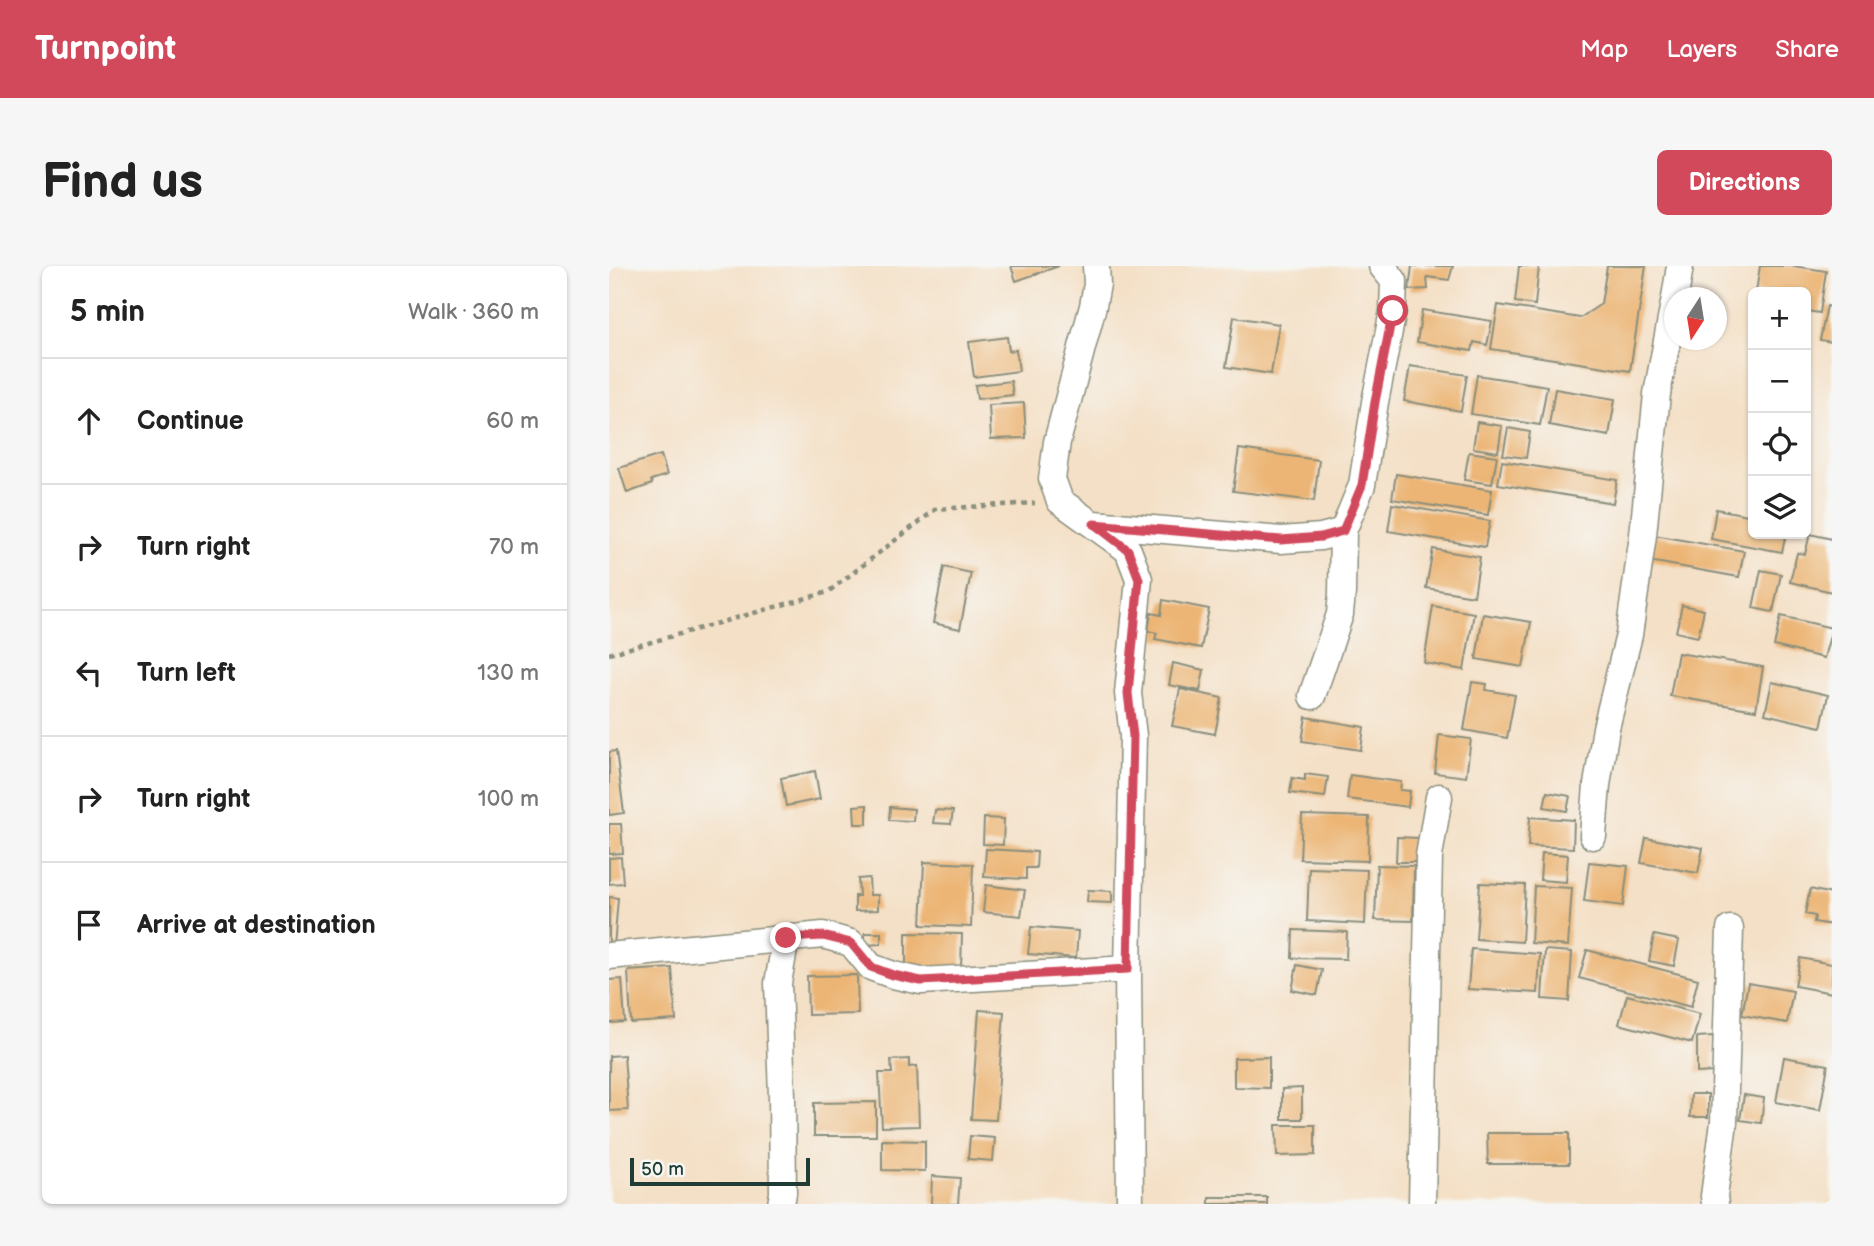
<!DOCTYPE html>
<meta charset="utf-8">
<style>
body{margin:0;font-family:"Balsamiq Sans",sans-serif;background:#f6f6f6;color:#222}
.controls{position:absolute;right:21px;top:21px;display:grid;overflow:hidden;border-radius:10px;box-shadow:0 2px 5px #0004}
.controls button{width:63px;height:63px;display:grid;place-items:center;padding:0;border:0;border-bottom:2px solid #e0e0e0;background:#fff;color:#222;font:35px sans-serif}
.compass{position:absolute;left:1055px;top:21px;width:63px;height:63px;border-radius:50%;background:#fff;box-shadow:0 2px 5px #0004;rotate:192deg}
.scale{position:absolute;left:21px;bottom:18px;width:180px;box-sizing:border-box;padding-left:7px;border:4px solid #1f3d34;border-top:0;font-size:19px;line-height:24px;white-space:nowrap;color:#1f3d34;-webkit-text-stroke:5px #f6f6f2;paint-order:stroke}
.stop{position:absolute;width:21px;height:21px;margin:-16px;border:5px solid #d1495b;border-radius:50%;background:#fff}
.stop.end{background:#d1495b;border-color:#fff;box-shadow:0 2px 7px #0008}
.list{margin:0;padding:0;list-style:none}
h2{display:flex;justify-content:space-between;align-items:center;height:91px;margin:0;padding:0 28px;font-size:30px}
h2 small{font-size:23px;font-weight:400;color:#767676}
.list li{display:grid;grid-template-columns:46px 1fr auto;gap:21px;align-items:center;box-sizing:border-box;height:126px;padding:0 28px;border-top:2px solid #e0e0e0}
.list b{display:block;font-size:26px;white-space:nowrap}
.list em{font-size:23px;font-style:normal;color:#767676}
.icon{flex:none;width:38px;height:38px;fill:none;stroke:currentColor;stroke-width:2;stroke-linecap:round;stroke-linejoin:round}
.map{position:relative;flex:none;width:1223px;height:938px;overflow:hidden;border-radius:10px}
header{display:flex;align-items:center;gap:42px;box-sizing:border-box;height:98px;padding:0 35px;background:#d1495b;color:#fff}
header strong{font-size:33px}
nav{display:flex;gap:38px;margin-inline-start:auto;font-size:24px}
.intro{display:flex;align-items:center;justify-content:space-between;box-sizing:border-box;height:168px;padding:0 42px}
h1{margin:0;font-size:49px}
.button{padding:18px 32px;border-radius:10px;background:#d1495b;color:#fff;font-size:24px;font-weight:700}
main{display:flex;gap:42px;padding:0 42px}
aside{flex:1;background:#fff;border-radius:10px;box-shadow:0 2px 5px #0004}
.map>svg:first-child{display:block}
.building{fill:#ecb574}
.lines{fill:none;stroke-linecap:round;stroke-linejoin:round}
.street-casing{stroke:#8a8e7d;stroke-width:29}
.path{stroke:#8a8e7d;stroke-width:4.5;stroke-dasharray:5 5;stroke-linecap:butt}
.street{stroke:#fff;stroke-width:26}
.route{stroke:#d1495b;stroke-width:9}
</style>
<header>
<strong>Turnpoint</strong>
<nav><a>Map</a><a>Layers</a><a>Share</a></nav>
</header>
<div class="intro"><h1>Find us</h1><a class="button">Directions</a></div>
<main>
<aside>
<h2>5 min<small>Walk · 360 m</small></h2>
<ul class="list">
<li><svg class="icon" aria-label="ahead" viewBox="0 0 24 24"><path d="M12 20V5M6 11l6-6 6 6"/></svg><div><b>Continue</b></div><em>60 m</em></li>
<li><svg class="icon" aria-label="right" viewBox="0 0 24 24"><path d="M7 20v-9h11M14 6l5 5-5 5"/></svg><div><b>Turn right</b></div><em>70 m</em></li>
<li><svg class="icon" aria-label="left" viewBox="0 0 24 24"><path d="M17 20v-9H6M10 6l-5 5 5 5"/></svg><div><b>Turn left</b></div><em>130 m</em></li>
<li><svg class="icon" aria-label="right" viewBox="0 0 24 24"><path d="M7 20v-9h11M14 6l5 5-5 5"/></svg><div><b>Turn right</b></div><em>100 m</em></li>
<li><svg class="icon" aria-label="arrive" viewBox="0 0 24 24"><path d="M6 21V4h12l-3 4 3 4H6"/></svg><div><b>Arrive at destination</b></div></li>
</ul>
</aside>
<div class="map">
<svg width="1223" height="938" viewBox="0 0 1223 938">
<rect width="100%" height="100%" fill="#f6f6f2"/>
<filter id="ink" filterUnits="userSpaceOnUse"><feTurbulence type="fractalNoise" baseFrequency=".0143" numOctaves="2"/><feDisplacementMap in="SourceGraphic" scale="14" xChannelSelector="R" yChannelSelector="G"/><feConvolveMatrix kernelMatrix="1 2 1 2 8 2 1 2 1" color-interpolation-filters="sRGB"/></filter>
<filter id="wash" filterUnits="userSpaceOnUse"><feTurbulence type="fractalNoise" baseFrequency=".00686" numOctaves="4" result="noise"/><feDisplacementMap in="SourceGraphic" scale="28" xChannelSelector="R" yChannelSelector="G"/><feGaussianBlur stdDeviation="1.57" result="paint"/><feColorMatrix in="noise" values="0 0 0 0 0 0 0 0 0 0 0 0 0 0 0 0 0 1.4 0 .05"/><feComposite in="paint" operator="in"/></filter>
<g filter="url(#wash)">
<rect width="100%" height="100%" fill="#f4e0c6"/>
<g id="blocks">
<path class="building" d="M402 0H450L407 15Z
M803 0H844L840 14 818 11 819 23 800 24Z
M910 0H930L926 39 906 36Z
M998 0H1037L1021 105 882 83 889 39 971 52 992 38Z
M1151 0H1184L1217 5 1211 47 1197 45V26H1147Z
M1218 40 1223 41V76L1211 74Z
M813 44 883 55 878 79 865 76 863 85 808 76Z
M625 51 670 58 662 108 617 101Z
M398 71 400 85 407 84 410 105 365 111 360 76Z
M801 100 858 109 852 145 795 135Z
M868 109 938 120 931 159 862 148Z
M402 115 404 129 368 133 366 119Z
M946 123 1006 133 1000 170 940 159Z
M415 137 417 172 382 173 380 139Z
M868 156 893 160 889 186 864 182Z
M899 162 921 166 917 192 894 189Z
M630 183 710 194 705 235 624 225Z
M860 186 888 190 883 218 855 214Z
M52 189 58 209 42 214 43 218 18 227 10 202Z
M893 195 1008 214 1004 237 889 218Z
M787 208 883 224 879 249 783 233Z
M783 238 881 255 876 281 779 265Z
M1107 243 1144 250V268H1177L1173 286 1102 273Z
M1201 268 1223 273V326L1181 316 1188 287 1196 288Z
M1045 269 1135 285 1130 311 1040 295Z
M824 283 871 291 865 330 817 322Z
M335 301 362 307 351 363 324 357Z
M1152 304 1172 308 1164 346 1144 342Z
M554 334 600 343 592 382 546 373 548 367 539 365 542 347 552 349Z
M1073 339 1095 344 1089 371 1067 366Z
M824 340 865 347 855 404 815 397Z
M874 348 922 356 914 401 867 393Z
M1172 350 1223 362 1215 392 1165 380Z
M1069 387 1154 401 1147 444 1061 430Z
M564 397 595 404 591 425 560 419Z
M863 416 878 418 877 424 906 429 898 472 855 464Z
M1163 416 1219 429 1212 461 1156 448Z
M571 423 613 432 606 468 563 460Z
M697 451 755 461 752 484 693 475Z
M830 469 862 473 857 511 826 507Z
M7 485 15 547 0 549V486Z
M206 505 211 533 177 540 172 512Z
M696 508 719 511 716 531 681 527 683 512 696 514Z
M741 509 792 516 791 524 801 525 799 541 738 533Z
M938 526 961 530 958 545 935 541Z
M258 539V558H246L245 540Z
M281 541 305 543 304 555 280 554Z
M326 544 344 545 342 558 324 557Z
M693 549 760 551 759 595 691 593Z
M921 551 965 554 964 582 919 580Z
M375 552 395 553 394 579 374 578Z
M0 558H12L14 587 0 588Z
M788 571 809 572 808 596H787Z
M1037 572 1094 582 1089 607 1032 597Z
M377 583 428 586 427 602H417V613L375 611Z
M933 587 959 589 957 616 931 614Z
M12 591 14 617 0 618V592Z
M315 596 364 598 362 661 312 659Z
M980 596 1019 600 1014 640 975 635Z
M768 599 805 600 804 655 766 654Z
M700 602 758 604 756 658 698 655Z
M260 612 261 629H269V644L246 645V630H250L249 613Z
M871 617 916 619 913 676 867 673Z
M377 619 416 624 412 650 374 646Z
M925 620 963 622 959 680 922 677Z
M1201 623 1223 628V659L1205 656 1206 650 1196 648Z
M479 624 503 625V637L478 636Z
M0 631 9 632 5 681H0Z
M422 661 469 665 467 692 419 688Z
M684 664 738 666 737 693 683 692Z
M256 667H272V678L256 679Z
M297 667 353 668 352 702 297 701Z
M1045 669 1070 674 1065 700 1040 695Z
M862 683 931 688 929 727 859 723Z
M936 684 963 686 960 735 933 733Z
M978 684 1089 713 1082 741 970 712Z
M1191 692 1223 698V727L1186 720Z
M688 699 713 704 708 729 683 724Z
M63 702 67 754 22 757 19 705Z
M248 709 249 748 199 749 198 710Z
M13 713 16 756 0 757V714Z
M1139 717 1184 725 1178 757 1133 749Z
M1018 729 1091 748 1083 777 1010 758Z
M370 744 395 746 387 854 362 853Z
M1104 770V806L1088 807V771Z
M15 789 19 844 0 845V790Z
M660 791V822L625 821V792Z
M1175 791 1219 799 1211 844 1167 836Z
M300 793V801L308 800 310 860 273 861 270 807H283L282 794Z
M693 822V853H673V823Z
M1082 828H1099V851H1081Z
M1135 829 1155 832 1152 857 1131 854Z
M267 836V870H205V837Z
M667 859H706V889L668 890Z
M878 867H960V898H879Z
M361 870 386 872 384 895 359 893Z
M273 874 316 875V905L273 904Z
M323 910 351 912 349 938H322Z
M600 931H658V938H600Z"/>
</g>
</g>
<g filter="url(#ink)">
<use href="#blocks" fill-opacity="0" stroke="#8a8e7d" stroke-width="2"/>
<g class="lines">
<defs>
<path id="street" d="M487 0 488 18 484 40 448 176 443 213 451 235 519 284 530 313 519 427 524 470 519 703 521 938
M1066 32 1071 0
M485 258 672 274 712 271 734 265
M703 430 731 348 733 327 734 265 753 219 766 136 784 45 785 15 773 0
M984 570 988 519 997 462 1020 369 1034 269 1048 128 1066 32
M0 690 214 669 242 677 262 701 284 709 312 715 519 703
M172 938 174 927 173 830 169 717 177 672
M813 938 820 590 830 531
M1106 938 1105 930 1115 856 1121 663"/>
</defs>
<use href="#street" class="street-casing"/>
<path class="path" d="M0 388 219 326 327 243 426 237"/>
<use href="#street" class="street"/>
</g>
</g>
<g class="lines" filter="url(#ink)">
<path class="route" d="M177 672 214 670 242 677 262 701 284 709 312 715 519 703 524 470 519 427 530 313 519 284 485 258 672 274 712 271 734 265 753 219 766 136 784 45"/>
</g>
</svg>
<div class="controls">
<button>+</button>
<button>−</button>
<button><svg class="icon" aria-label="locate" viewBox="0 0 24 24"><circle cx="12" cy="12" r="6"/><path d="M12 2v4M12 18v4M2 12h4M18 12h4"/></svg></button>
<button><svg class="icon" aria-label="layers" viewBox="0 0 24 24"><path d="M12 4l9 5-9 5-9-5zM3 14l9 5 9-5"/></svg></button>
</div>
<svg class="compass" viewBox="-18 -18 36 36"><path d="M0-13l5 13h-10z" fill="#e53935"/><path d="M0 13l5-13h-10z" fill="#767676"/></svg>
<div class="scale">50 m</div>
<div class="stop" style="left:784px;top:45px"></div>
<div class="stop end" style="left:177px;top:672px"></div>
</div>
</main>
